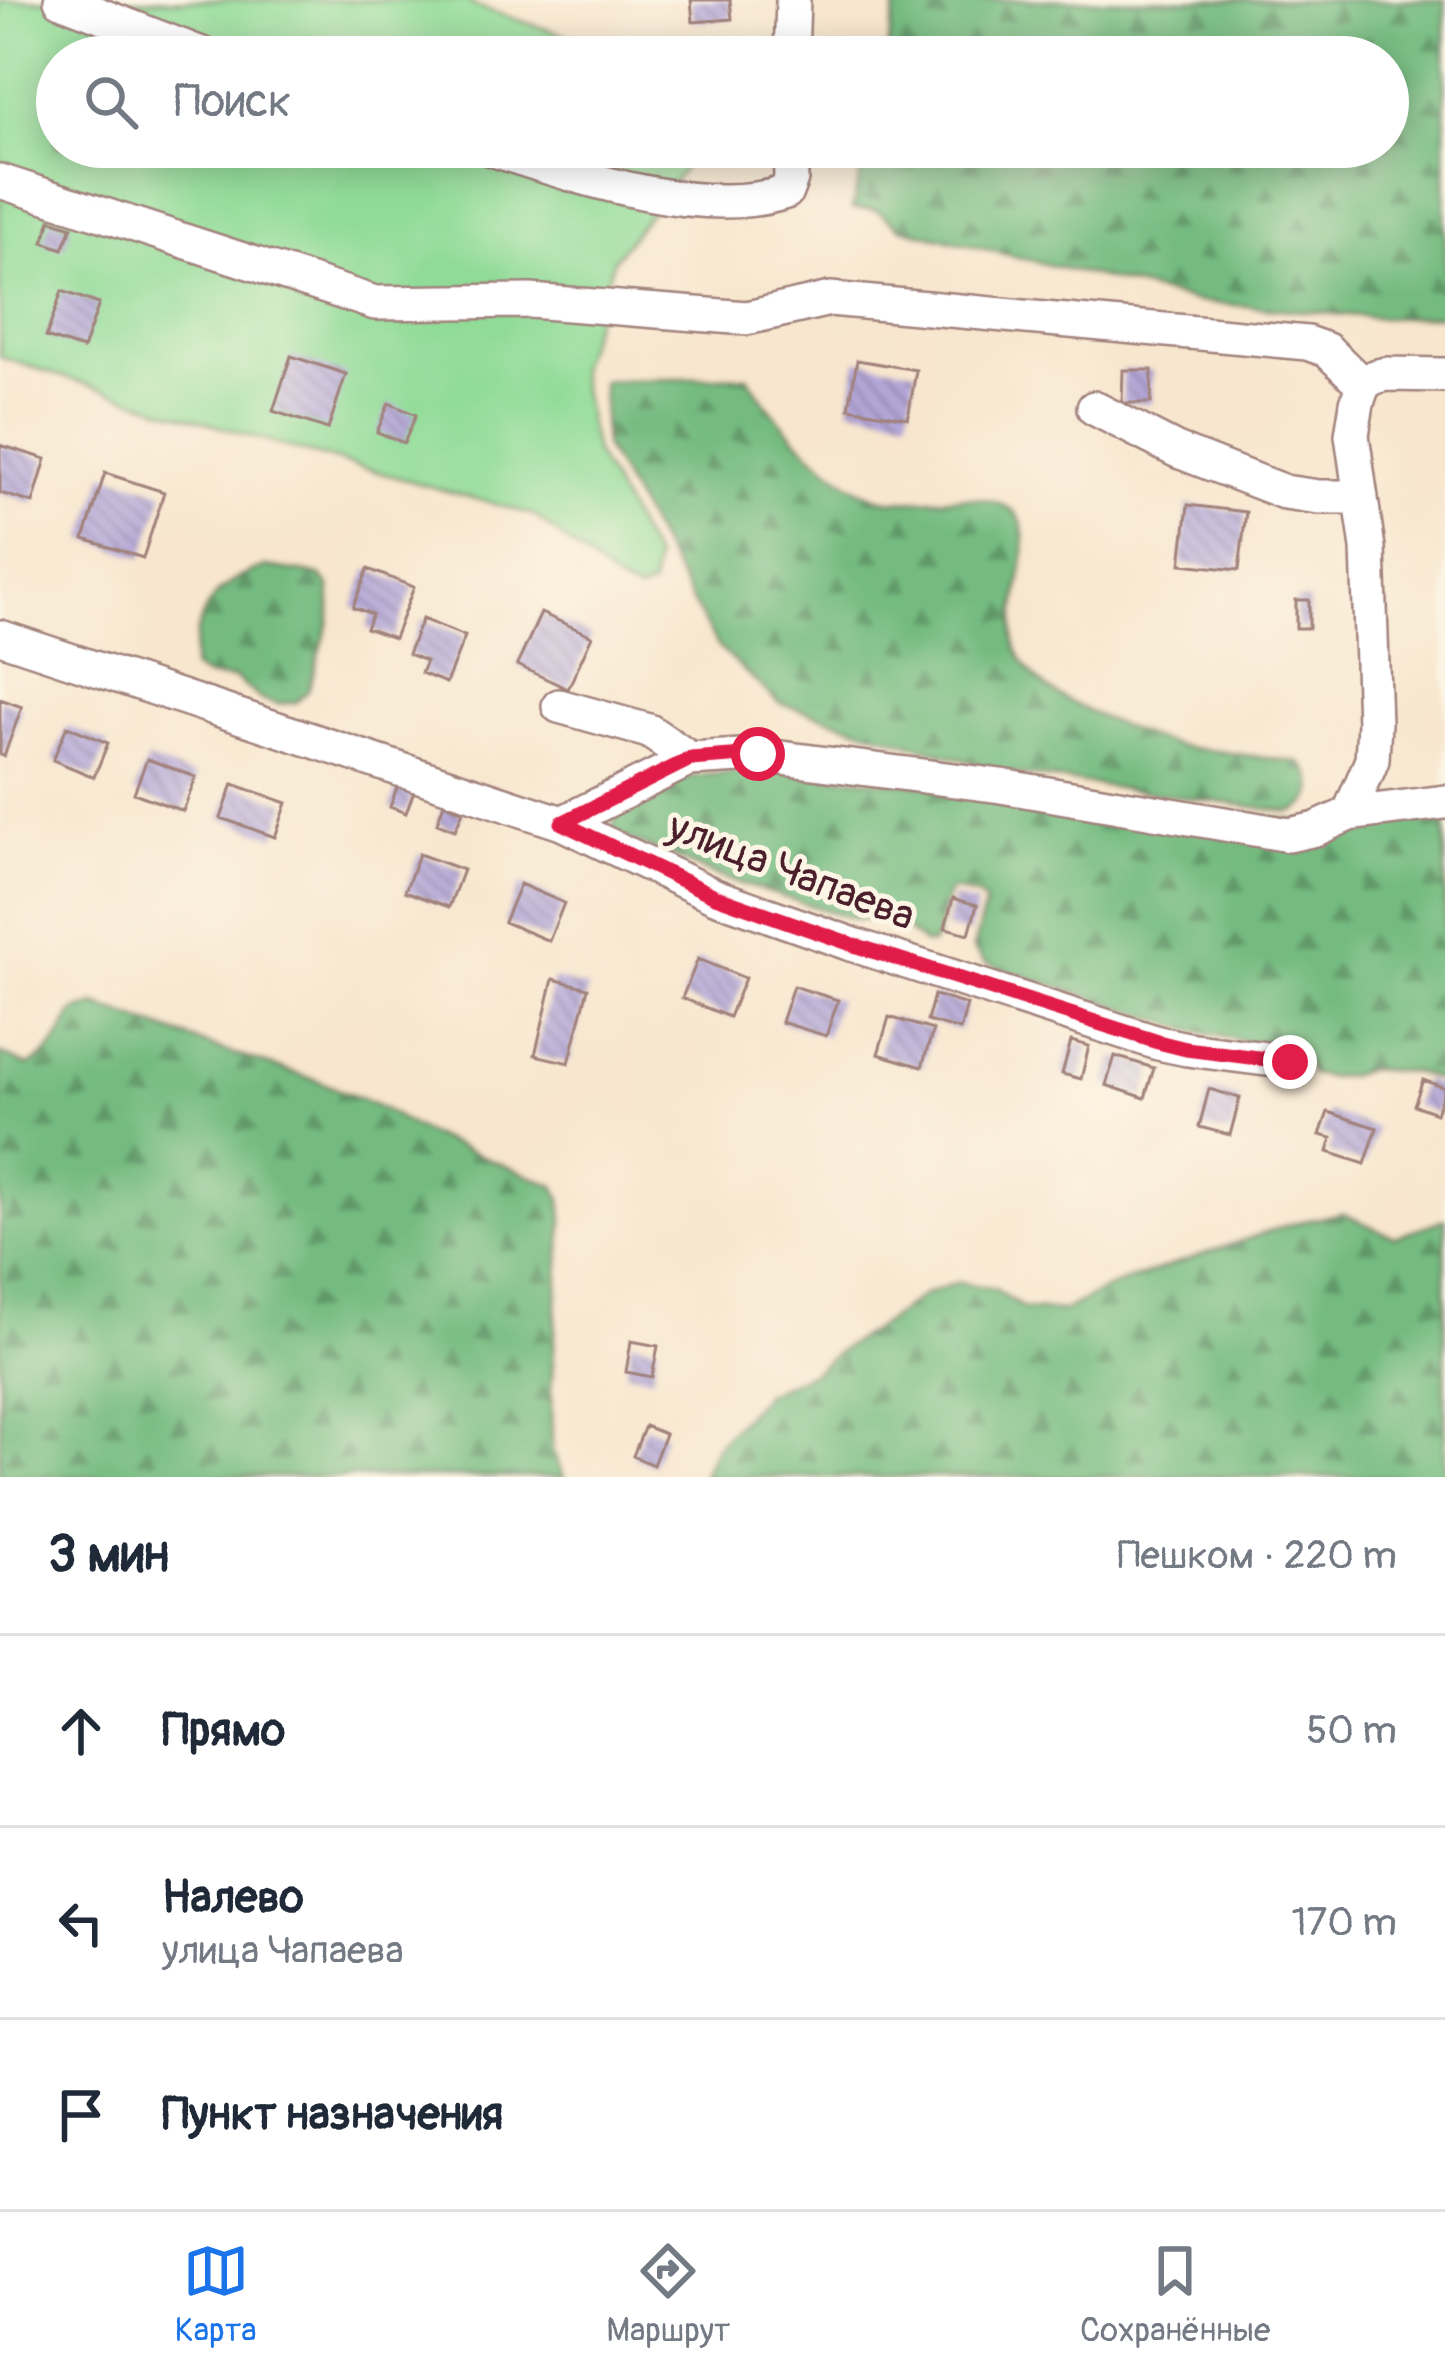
<!DOCTYPE html>
<html lang="ru">
<meta charset="utf-8">
<style>
body{margin:0;font-family:Pangolin,sans-serif;background:#f6f6f7;color:#1f2937}
.stop{position:absolute;width:36px;height:36px;margin:-27px;border:9px solid #e11d48;border-radius:50%;background:#fff}
.stop.end{background:#e11d48;border-color:#fff;box-shadow:0 3px 12px #0008}
.list{margin:0;padding:0;list-style:none}
h2{display:flex;justify-content:space-between;align-items:center;height:156px;margin:0;padding:0 48px;font-size:51px}
h2 small{font-size:39px;font-weight:400;color:#747a83}
.list li{display:grid;grid-template-columns:78px 1fr auto;gap:36px;align-items:center;box-sizing:border-box;height:192px;padding:0 48px;border-top:3px solid #e0e1e3}
.list b{display:block;font-size:45px;white-space:nowrap}
.list p{margin:0;font-size:39px;white-space:nowrap;color:#747a83}
.list em{font-size:39px;font-style:normal;color:#747a83}
.icon{flex:none;width:66px;height:66px;fill:none;stroke:currentColor;stroke-width:2;stroke-linecap:round;stroke-linejoin:round}
.map{position:relative;flex:none;width:1445px;height:1477px;overflow:hidden}
.search{position:absolute;background:#fff;box-shadow:0 6px 30px #0003;left:36px;right:36px;top:36px;height:132px;display:flex;align-items:center;gap:30px;box-sizing:border-box;padding:0 42px;border-radius:66px;color:#747a83;font-size:45px}
.sheet{height:732px;background:#fff}
nav{display:flex;justify-content:space-around;align-items:center;box-sizing:border-box;height:168px;border-top:3px solid #e0e1e3;background:#fff;font-size:33px;color:#747a83}
nav a{display:grid;justify-items:center;gap:6px}
nav .on{color:#1a73e8}
.map>svg:first-child{display:block}
.green{fill:#90db97;stroke:#6d7d61;stroke-width:3}
.forest{fill:url(#forest-firs);stroke:#5f6d56;stroke-width:3}
.building{fill:url(#building-back-hatch)}
.lines{fill:none;stroke-linecap:round;stroke-linejoin:round}
.minor-casing{stroke:#a1827c;stroke-width:38}
.minor{stroke:#fff;stroke-width:33}
.route{stroke:#e11d48;stroke-width:15}
.labels{text-anchor:middle;stroke-width:10;stroke-linejoin:round;paint-order:stroke}
.street-label{font-size:42px;fill:#4a1f2b;stroke:#fcf5e5}
</style>
<div class="map">
<svg width="1445" height="1477" viewBox="0 0 1445 1477">
<defs>
<pattern id="forest-firs" width="22" height="20" patternUnits="userSpaceOnUse" patternTransform="scale(3)"><rect width="22" height="20" fill="#74bb80"/><path d="M5 1l3.5 6h-7zM16 11l3.5 6h-7z" fill="#619769"/></pattern>
<pattern id="building-back-hatch" width="6" height="6" patternUnits="userSpaceOnUse" patternTransform="scale(3)"><rect width="6" height="6" fill="#b3a6d7"/><path d="M-1 5l2 2M0 0l6 6M5-1l2 2" fill="none" stroke="#9487af"/></pattern>
</defs>
<rect width="100%" height="100%" fill="#fcf5e5"/>
<filter id="ink" filterUnits="userSpaceOnUse"><feTurbulence type="fractalNoise" baseFrequency=".00833" numOctaves="2"/><feDisplacementMap in="SourceGraphic" scale="24" xChannelSelector="R" yChannelSelector="G"/><feConvolveMatrix kernelMatrix="1 2 1 2 8 2 1 2 1" color-interpolation-filters="sRGB"/></filter>
<filter id="wash" filterUnits="userSpaceOnUse"><feTurbulence type="fractalNoise" baseFrequency=".004" numOctaves="4" result="noise"/><feDisplacementMap in="SourceGraphic" scale="48" xChannelSelector="R" yChannelSelector="G"/><feGaussianBlur stdDeviation="2.7" result="paint"/><feColorMatrix in="noise" values="0 0 0 0 0 0 0 0 0 0 0 0 0 0 0 0 0 1.4 0 .05"/><feComposite in="paint" operator="in"/></filter>
<g filter="url(#wash)">
<rect width="100%" height="100%" fill="#f8e6ce"/>
<path class="green" d="M0 0H466L475 6 617 52 639 57H57V147H700L614 259 578 370 595 453 655 560 652 586 637 592 615 581 534 515 262 440 0 357Z"/>
<path class="forest" d="M897 0H1445V315L1383 318 1198 302 901 228 877 210 852 209 867 147H1388V57H886Z
M748 376C768 415 844 495 888 500 925 504 983 487 1013 511 1041 534 1008 608 1015 643 1017 654 1031 674 1039 681 1064 704 1138 735 1171 744 1185 749 1202 749 1216 751 1243 755 1271 759 1298 762 1321 776 1318 807 1290 812L1003 772 779 703 718 647 604 446 602 381Z
M266 567 320 575 330 587V619L308 691 296 702 277 704 261 700 235 678C217 678 206 681 192 668 196 611 212 584 266 567Z
M759 769 1353 826 1445 812V1083L1413 1072 1368 1069 1349 1076 1327 1077 1311 1074 1305 1059 1294 1051 1194 1031 985 963 973 949 985 904 980 897 953 890 948 893 936 938 932 944H924L897 922 887 918 854 919 720 877 613 833 614 820 623 809 681 778Z
M96 1005 222 1050 316 1080 380 1107 427 1134 555 1186 561 1199 563 1220 551 1391 552 1450 564 1477H0V1053L28 1066C54 1055 61 1034 74 1011Z
M1342 1213 1395 1237 1445 1219V1477H702L715 1447 765 1393 815 1371 840 1350 888 1321 923 1295 958 1282 995 1289 1024 1309 1063 1311 1113 1286 1287 1225Z"/>
<g id="blocks">
<path class="building" d="M691 0H730L732 19 693 22Z
M51 220 72 227 63 249 43 242Z
M62 291 99 304 83 349 46 337Z
M291 356 346 374 328 429 273 411Z
M857 360 916 370 908 418 849 408Z
M1123 370H1152L1151 403H1122Z
M389 403 416 415 404 443 377 432Z
M0 445 46 459 33 503 0 493Z
M105 473 164 492 143 558 84 539Z
M1188 505 1246 512 1239 570 1181 564Z
M368 569 414 587 394 638 366 628 372 614 353 607Z
M1296 600H1309V628H1296Z
M541 613 592 636 568 689 517 665Z
M422 619 465 636 446 683 421 673 426 661 408 654Z
M0 699 22 707 4 756 0 755Z
M67 726 108 743 94 777 53 760Z
M147 759 196 777 183 811 134 793Z
M233 784 287 803 275 837 221 818Z
M398 785 414 791 406 813 390 807Z
M444 803 463 811 455 830 437 823Z
M419 854 463 870 449 907 405 891Z
M520 884 564 903 549 941 504 922Z
M953 898 977 905 969 934 945 928Z
M698 959 745 978 729 1017 682 998Z
M553 979 588 988 569 1063 535 1055Z
M793 986 838 1000 826 1036 781 1022Z
M934 995 967 1005 960 1030 927 1021Z
M889 1017 933 1030 922 1067 878 1054Z
M1071 1041 1089 1046 1081 1079 1062 1074Z
M1115 1056 1154 1068 1145 1098 1106 1085Z
M1423 1080 1445 1088 1436 1113 1414 1105Z
M1209 1089 1240 1098 1230 1135 1199 1127Z
M1328 1112 1377 1128 1365 1164 1328 1152 1332 1138 1320 1135Z
M631 1341 658 1346 652 1377 626 1372Z
M645 1426 665 1434 653 1465 633 1456Z"/>
</g>
</g>
<g filter="url(#ink)">
<use href="#blocks" fill-opacity="0" stroke="#a1827c" stroke-width="3"/>
<g class="lines">
<defs>
<path id="minor" d="M61 0 209 57
M791 57 793 0
M485 147C569 174 701 221 786 192L791 179 790 147
M0 181 375 303 530 301 747 318 830 299 1307 343 1327 350 1363 385
M1094 408 1176 450 1284 492 1319 497H1361
M0 637 562 823 715 896 854 945 1158 1043 1187 1049 1290 1062
M559 706 649 731 690 759
M1349 814 1372 760 1374 723 1368 548 1352 435 1357 403 1363 385 1374 377 1386 374 1445 375
M562 823 690 759 758 755 1001 786 1289 835 1316 829 1349 814 1445 802"/>
</defs>
<use href="#minor" class="minor-casing"/>
<use href="#minor" class="minor"/>
</g>
</g>
<g class="lines" filter="url(#ink)">
<path class="route" d="M758 754 690 759 562 823 715 896 854 945 1158 1042 1186 1049 1290 1062"/>
</g>
<g class="labels">
<g class="street-label">
<text transform="translate(792 870) rotate(21)" y="15">улица Чапаева</text>
</g>
</g>
</svg>
<div class="stop" style="left:758px;top:754px"></div>
<div class="stop end" style="left:1290px;top:1062px"></div>
<div class="search"><svg class="icon" aria-label="search" viewBox="0 0 24 24"><circle cx="10" cy="10" r="6"/><path d="M15 15l6 6"/></svg>Поиск</div>
</div>
<section class="sheet">
<h2>3 мин<small>Пешком · 220 m</small></h2>
<ul class="list">
<li><svg class="icon" aria-label="ahead" viewBox="0 0 24 24"><path d="M12 20V5M6 11l6-6 6 6"/></svg><div><b>Прямо</b></div><em>50 m</em></li>
<li><svg class="icon" aria-label="left" viewBox="0 0 24 24"><path d="M17 20v-9H6M10 6l-5 5 5 5"/></svg><div><b>Налево</b><p>улица Чапаева</p></div><em>170 m</em></li>
<li><svg class="icon" aria-label="arrive" viewBox="0 0 24 24"><path d="M6 21V4h12l-3 4 3 4H6"/></svg><div><b>Пункт назначения</b></div></li>
</ul>
</section>
<nav>
<a class="on"><svg class="icon" aria-label="map" viewBox="0 0 24 24"><path d="M3 6l6-2 6 2 6-2v14l-6 2-6-2-6 2zM9 4v14M15 6v14"/></svg>Карта</a>
<a><svg class="icon" aria-label="directions" viewBox="0 0 24 24"><path d="M12 3l9 9-9 9-9-9zM9 14v-3h6M13 9l2 2-2 2"/></svg>Маршрут</a>
<a><svg class="icon" aria-label="saved" viewBox="0 0 24 24"><path d="M7 4h10v16l-5-4-5 4z"/></svg>Сохранённые</a>
</nav>
